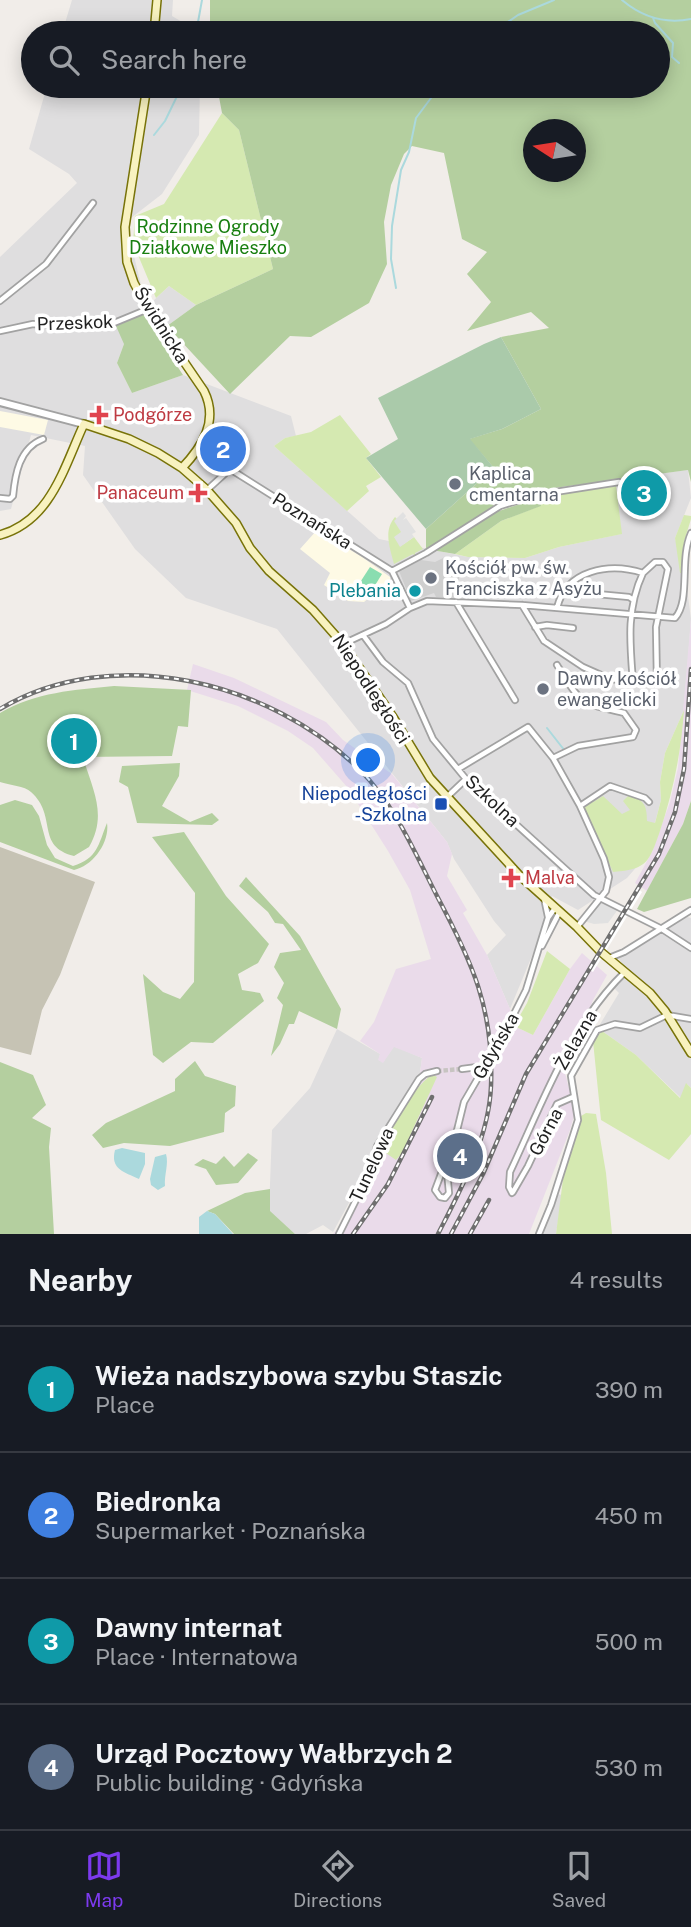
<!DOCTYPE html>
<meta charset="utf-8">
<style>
body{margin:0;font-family:"Public Sans",sans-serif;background:#20242c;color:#f1f3f6}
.compass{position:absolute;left:523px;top:119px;width:63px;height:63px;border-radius:50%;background:#171b24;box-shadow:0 4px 18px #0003;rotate:282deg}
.you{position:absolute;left:369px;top:761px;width:24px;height:24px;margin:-18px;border:5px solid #fff;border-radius:50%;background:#1a73e8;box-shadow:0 0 0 10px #1a73e833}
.badge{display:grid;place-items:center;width:46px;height:46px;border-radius:50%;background:#7c3aed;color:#fff;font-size:23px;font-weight:700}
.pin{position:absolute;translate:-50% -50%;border:4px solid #fff;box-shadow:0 2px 7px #0006}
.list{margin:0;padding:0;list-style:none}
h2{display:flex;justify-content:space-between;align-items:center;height:91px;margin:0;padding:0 28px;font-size:30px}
h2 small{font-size:23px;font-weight:400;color:#9ea1a6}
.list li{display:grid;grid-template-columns:46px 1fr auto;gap:21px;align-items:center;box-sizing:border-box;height:126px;padding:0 28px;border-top:2px solid #363941}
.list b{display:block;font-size:26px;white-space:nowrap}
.list p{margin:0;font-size:23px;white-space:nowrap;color:#9ea1a6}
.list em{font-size:23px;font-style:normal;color:#9ea1a6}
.icon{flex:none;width:38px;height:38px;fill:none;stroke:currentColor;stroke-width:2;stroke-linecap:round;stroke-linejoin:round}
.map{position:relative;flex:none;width:691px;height:1234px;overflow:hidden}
.search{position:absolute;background:#171b24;box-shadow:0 4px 18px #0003;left:21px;right:21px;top:21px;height:77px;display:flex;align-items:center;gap:18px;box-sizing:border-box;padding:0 24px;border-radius:38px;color:#9ea1a6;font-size:26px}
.sheet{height:595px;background:#171b24}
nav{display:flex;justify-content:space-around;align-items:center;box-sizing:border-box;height:98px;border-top:2px solid #363941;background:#171b24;font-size:19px;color:#9ea1a6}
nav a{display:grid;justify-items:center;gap:4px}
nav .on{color:#7c3aed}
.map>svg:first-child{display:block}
.residential{fill:#dfdedf}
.industrial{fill:#eadbea}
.education{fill:#fefae5}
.religious{fill:#cfcfcf}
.construction{fill:#c6c3b4}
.grass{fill:#d5e9b1}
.forest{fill:#b4cf9f;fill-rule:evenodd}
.cemetery{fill:#aacaaa}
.pitch{fill:#8addb0}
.parking{fill:#e1e1e1}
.water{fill:#abd9dd}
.pier{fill:#fff}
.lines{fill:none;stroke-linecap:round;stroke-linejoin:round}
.stream{stroke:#abd9dd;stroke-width:2}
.minor-tunnel{stroke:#c7c4c1;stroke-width:4.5;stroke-dasharray:4.5 2;stroke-linecap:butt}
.minor-casing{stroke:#a2a2a2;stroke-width:8}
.tertiary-casing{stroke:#a2a2a2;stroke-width:10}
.secondary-casing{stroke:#787309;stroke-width:10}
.minor{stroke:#fff;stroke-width:4.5}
.tertiary{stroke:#fff;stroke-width:6}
.secondary{stroke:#f8f2c0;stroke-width:7}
.rail-casing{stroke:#6f6f6f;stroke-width:4.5}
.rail{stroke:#fff;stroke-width:2;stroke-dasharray:5;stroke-linecap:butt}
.health-dot{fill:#e0444e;stroke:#fff;stroke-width:2.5}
.worship-dot{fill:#6b7280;stroke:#fff;stroke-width:2.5}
.culture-dot{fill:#0f9aa8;stroke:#fff;stroke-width:2.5}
.transit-dot{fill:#1a4fb4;stroke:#fff;stroke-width:2.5}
.labels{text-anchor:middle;stroke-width:7;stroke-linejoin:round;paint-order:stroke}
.park-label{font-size:18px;fill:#187f10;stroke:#fff}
.street-label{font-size:18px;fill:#212121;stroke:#fff}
.health-label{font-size:18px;fill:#be3a42;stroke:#fff;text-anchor:start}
.worship-label{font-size:18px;fill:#5b616d;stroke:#fff;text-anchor:start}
.culture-label{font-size:18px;fill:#0d838f;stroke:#fff;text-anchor:end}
.transit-label{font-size:18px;fill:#164399;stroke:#fff;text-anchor:end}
</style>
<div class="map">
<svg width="691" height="1234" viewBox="0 0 691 1234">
<rect width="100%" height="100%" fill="#f1ede9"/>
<path class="residential" d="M72 0H173L172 16 201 33H62Z
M47 86H200L199 135 162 194 131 218 129 235 142 289 152 302 169 286 196 305 167 326 143 314 124 344 117 363 132 393 183 375 291 416 296 436 285 438 274 446 379 539 468 557 525 558 559 547 621 534 616 479 688 470 691 498 675 538 685 573 691 619 684 710 665 753 660 782 661 800 646 856 627 878 578 910 552 896 534 951 510 1009 487 955 506 935 494 921 454 859 447 842 277 629 186 598 135 549 83 475 85 446 31 435 11 509 0 511V257L77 183 69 174 29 149Z
M687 917 691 918V1088L687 1084 681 1098 636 1055 602 1031 599 1026 619 993 614 988 626 969 617 956Z
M337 1029 380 1054 379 1060 383 1062 394 1046 422 1058 420 1073 386 1125 368 1168 333 1232 323 1225 306 1234H295L269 1211 272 1130 310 1088Z
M557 1194 562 1195 556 1234H543Z"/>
<path class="industrial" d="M691 618V801L683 824 647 891 635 883 652 852 670 802 678 768Z
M193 664 234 678 326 722 343 740 392 774 447 842 452 854 447 876 467 910 463 913 487 955 510 1009 514 1026 533 1035 570 969 582 953 607 975 593 1000 565 1073 575 1112 570 1130 529 1234H333L341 1225 378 1154 379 1146 416 1087 420 1073 422 1058 394 1047 383 1063 378 1060 380 1054 360 1041 374 1022 396 969 431 959 410 890 388 851 348 788 313 748 288 731 238 706 187 690Z"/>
<path class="education" d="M0 411 48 420 44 435 0 427Z
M317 530 362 557 390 577V580L364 602 348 601 324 585 330 573 300 549Z"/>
<path class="religious" d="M445 557 450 559 459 566V579L451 588 456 598 436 597 434 593 411 601 399 571 421 560 435 562Z"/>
<path class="construction" d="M0 847 95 882 60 975 42 1010 31 1055 0 1047Z"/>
<path class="grass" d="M222 113 239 130 273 269 196 305 169 286 156 298 133 243 135 216 164 204Z
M340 415 371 454 366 458 381 477 366 486 369 491 347 511 274 446 285 438 311 432Z
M616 486 622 534 559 547 525 558 468 557 455 554 501 521 540 506 538 498Z
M684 515 691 516V519L684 542 685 573H680L675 538Z
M395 517 397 519 395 521 402 532 401 546 414 537 423 549 415 553V556L413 554 394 564C390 548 383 531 395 517Z
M684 710C681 753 673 793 659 834 656 842 653 852 648 859 640 870 625 871 613 872L584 808 592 801 593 802 603 796 622 814 630 810 623 801 629 795C644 800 647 805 647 821L655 823 661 800 660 782 665 753Z
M547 951 570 969 533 1035 514 1026 527 1003Z
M602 1031 636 1055 680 1098 686 1083 691 1088V1134L669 1160 601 1120 593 1041Z
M432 1074 437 1077 402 1153 396 1160 380 1149C394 1123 409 1093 432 1074Z
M586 1113 596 1114 606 1173 612 1234H556L563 1179 581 1116Z"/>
<path class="forest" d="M210 0H691V482L688 470 539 490 492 504 499 511 538 498 541 506 501 521 455 554 426 549V529L494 468 469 439 502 429 541 409 501 337 549 328 531 312 467 331 491 302 467 274 487 252 462 239 444 153 412 146 404 154 391 185 384 222 387 264 369 303 311 337 290 336 230 394 167 326 196 305 273 269 239 130 222 113 217 86H658V33H210ZM534 130H576V172H534Z
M143 314 183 375 132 393 117 363 124 344 116 326Z
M114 686 191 690 188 727 178 726 172 756 83 757C92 789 108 814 89 847L74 856C35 846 58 816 31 792 25 786 9 785 0 782V713C36 692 74 690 114 686Z
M180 763 179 776 162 806 190 822 212 813 219 820 212 825 137 823 128 787 119 782 122 766Z
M15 800 32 805 39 816 47 845 55 858 73 866C98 858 98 845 107 823 110 842 93 866 74 870L0 842V805Z
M691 801V898L644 912 637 909 683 824Z
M184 832 226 896 269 944 258 963 238 974 242 990 260 993 264 1001 213 1043 191 1042 163 1063 153 1055 143 974 163 992 180 999 194 982 195 893 152 837Z
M246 877 300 936 341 1009 337 1029 299 1011 294 1024H289L280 1044 271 1056 283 1005 277 998 284 983 274 967 280 953 301 950 283 924 275 923 268 912 239 886Z
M195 1061 205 1076 236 1086 235 1106 225 1113 224 1132 170 1146 124 1143 103 1148 92 1135 106 1123 175 1091V1079Z
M0 1062 33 1075 46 1105 32 1118 51 1128 49 1147 54 1234H0Z
M248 1153 258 1160 238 1183 216 1185 206 1169 194 1165 203 1159 216 1164 224 1156 234 1167Z
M270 1189V1211L295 1234H234L215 1214 207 1211 245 1193Z"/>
<path class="cemetery" d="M501 337 541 409 502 429 470 439 494 468 426 529 366 458 398 439 378 398 484 344Z"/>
<path class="pitch" d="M370 567 382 574 369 595 357 587Z"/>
<path class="parking" d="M403 512 406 516 403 520 406 518 416 532 412 534 414 537 400 547 394 537 401 532 394 521Z
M600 899 619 908 608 923 594 924 587 922 584 919Z"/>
<path class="water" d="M122 1148 145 1153V1164L139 1179C124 1172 110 1169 115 1150Z
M166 1154C169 1164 164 1175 165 1186L158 1190 151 1185 150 1179 155 1157Z
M207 1211 215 1214 233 1234H199V1217Z"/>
<path class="pier" d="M637 888 642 892 593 972 588 969Z"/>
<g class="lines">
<path class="stream" d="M622 0C642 17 666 24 691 19
M653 18 655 23 673 43 672 57 679 63
M196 33 202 0
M492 33 518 15 554 0
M154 135 165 121 182 86
M396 288 391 259 392 226 401 170 409 152 416 118 440 86
M547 728 565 751"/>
<path class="minor-tunnel" d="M437 1071 462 1069"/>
<defs>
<path id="minor" d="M0 301 46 264 93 203
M0 331 33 324 52 325 71 322 114 323 148 309
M197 452 230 469 392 571 410 608
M207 490 230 469
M0 498 10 499 13 496C15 475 19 448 43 439
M392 571 426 553 500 506 536 495 619 482
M565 591 629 597 632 599
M456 602 515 700
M522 605 544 641 583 667 610 679 657 684 656 627 668 569 663 562H655L643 573C609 562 566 570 557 608
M535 627 547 625 573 628
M363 635 383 662 408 683 433 739 466 779 594 895 662 929 691 948
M343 644 386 624 410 608 427 601 522 605 675 618C691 600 679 560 691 533
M633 682C630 644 626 609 643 573
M553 758 578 746 633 737 636 730 624 713C579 702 582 705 557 665
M458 769 528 727 553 758 580 806 604 859 609 877 606 891 577 927
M447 797 466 779
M580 806 610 786 645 798 649 802
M544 898 548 917
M542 946 560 911
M609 958 624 952 691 910
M462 1069 485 1066
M453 1142 435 1190 440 1197 445 1198 449 1193 447 1171 464 1102 506 1030 526 990 548 918 555 908
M513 1192 528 1166 557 1104 573 1097
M512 1193 509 1187 510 1172C542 1104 570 1025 625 972
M339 1234 369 1174 377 1146 419 1079 425 1074 437 1071
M539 1234 551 1205 578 1120 571 1076 597 1030 615 1024 640 1028 667 1015 691 1019"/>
<path id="tertiary" d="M0 402 84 424"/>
<path id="secondary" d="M154 33 157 0
M147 86 125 227 127 262 134 283 148 309 204 391C219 421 202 447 182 468
M0 535C51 521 64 467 84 424L129 439 158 453 182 468 207 490 236 523 250 548 269 571 313 610 343 644 393 717 430 778 519 875 577 927 601 952 650 993 665 1011 691 1053"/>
</defs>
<use href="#minor" class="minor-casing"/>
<use href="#tertiary" class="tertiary-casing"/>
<use href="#secondary" class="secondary-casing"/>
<use href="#minor" class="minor"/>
<use href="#tertiary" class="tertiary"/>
<use href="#secondary" class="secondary"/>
<defs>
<path id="rail" d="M0 709C113 642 270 681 360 770 395 805 415 853 437 896 472 962 494 1009 491 1086 489 1138 461 1189 438 1234
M353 1234 388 1184 432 1097
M451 1234 483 1174 526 1074 659 854 675 812 684 769 691 669
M470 1234 489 1200"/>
</defs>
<use href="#rail" class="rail-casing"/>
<use href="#rail" class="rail"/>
</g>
<g class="health-dot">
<path d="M95.5 404.5h7v7h7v7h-7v7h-7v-7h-7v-7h7z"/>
<path d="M194.5 482.5h7v7h7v7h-7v7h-7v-7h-7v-7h7z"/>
<path d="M507.5 867.5h7v7h7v7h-7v7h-7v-7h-7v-7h7z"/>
</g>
<g class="worship-dot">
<circle cx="455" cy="484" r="7"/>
<circle cx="431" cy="578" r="7"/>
<circle cx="543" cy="689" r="7"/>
</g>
<circle class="culture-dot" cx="415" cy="591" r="7"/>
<rect class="transit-dot" x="434" y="797" width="14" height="14" rx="3.5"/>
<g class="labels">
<g class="park-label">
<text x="208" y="233">Rodzinne Ogrody<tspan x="208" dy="21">Działkowe Mieszko</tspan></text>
</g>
<g class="street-label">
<text transform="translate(75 323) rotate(-2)" y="6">Przeskok</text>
<text transform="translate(161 325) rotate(58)" y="6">Świdnicka</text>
<text transform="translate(312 521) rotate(32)" y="6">Poznańska</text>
<text transform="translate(371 689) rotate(57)" y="6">Niepodległości</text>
<text transform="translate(492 801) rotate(43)" y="6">Szkolna</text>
<text transform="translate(576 1040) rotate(-60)" y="6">Żelazna</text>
<text transform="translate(496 1046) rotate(-60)" y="6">Gdyńska</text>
<text transform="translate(546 1132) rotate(-62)" y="6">Górna</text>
<text transform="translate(372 1165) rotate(-65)" y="6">Tunelowa</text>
</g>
<g class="health-label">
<text x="113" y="421">Podgórze</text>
<text x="184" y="499" text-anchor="end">Panaceum</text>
<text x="525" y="884">Malva</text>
</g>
<g class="worship-label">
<text x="469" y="480">Kaplica<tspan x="469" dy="21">cmentarna</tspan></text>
<text x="445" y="574">Kościół pw. św.<tspan x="445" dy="21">Franciszka z Asyżu</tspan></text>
<text x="557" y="685">Dawny kościół<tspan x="557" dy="21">ewangelicki</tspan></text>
</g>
<g class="culture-label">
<text x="401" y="597">Plebania</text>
</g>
<g class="transit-label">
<text x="427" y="800">Niepodległości<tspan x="427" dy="21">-Szkolna</tspan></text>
</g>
</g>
</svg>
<svg class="compass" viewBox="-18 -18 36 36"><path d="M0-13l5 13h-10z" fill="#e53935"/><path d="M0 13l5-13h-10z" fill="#9ea1a6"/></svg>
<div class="you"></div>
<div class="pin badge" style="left:74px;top:741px;background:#0f9aa8">1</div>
<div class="pin badge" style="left:223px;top:449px;background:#3f7fe0">2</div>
<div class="pin badge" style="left:644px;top:493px;background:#0f9aa8">3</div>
<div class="pin badge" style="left:460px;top:1156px;background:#5c6f8a">4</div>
<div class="search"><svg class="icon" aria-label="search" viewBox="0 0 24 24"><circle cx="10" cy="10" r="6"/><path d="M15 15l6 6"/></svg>Search here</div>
</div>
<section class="sheet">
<h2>Nearby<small>4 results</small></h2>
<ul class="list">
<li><span class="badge" style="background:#0f9aa8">1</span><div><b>Wieża nadszybowa szybu Staszic</b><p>Place</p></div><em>390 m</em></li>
<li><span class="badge" style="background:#3f7fe0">2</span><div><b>Biedronka</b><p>Supermarket · Poznańska</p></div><em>450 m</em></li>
<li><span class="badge" style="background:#0f9aa8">3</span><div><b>Dawny internat</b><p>Place · Internatowa</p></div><em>500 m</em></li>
<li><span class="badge" style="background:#5c6f8a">4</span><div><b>Urząd Pocztowy Wałbrzych 2</b><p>Public building · Gdyńska</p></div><em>530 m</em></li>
</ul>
</section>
<nav>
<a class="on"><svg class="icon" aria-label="map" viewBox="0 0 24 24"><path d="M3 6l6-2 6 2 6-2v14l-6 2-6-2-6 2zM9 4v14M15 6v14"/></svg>Map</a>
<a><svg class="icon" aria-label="directions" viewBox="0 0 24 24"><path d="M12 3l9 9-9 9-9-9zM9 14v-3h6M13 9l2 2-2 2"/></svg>Directions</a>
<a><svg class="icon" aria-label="saved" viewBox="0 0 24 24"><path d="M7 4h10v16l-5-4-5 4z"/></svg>Saved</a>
</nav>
